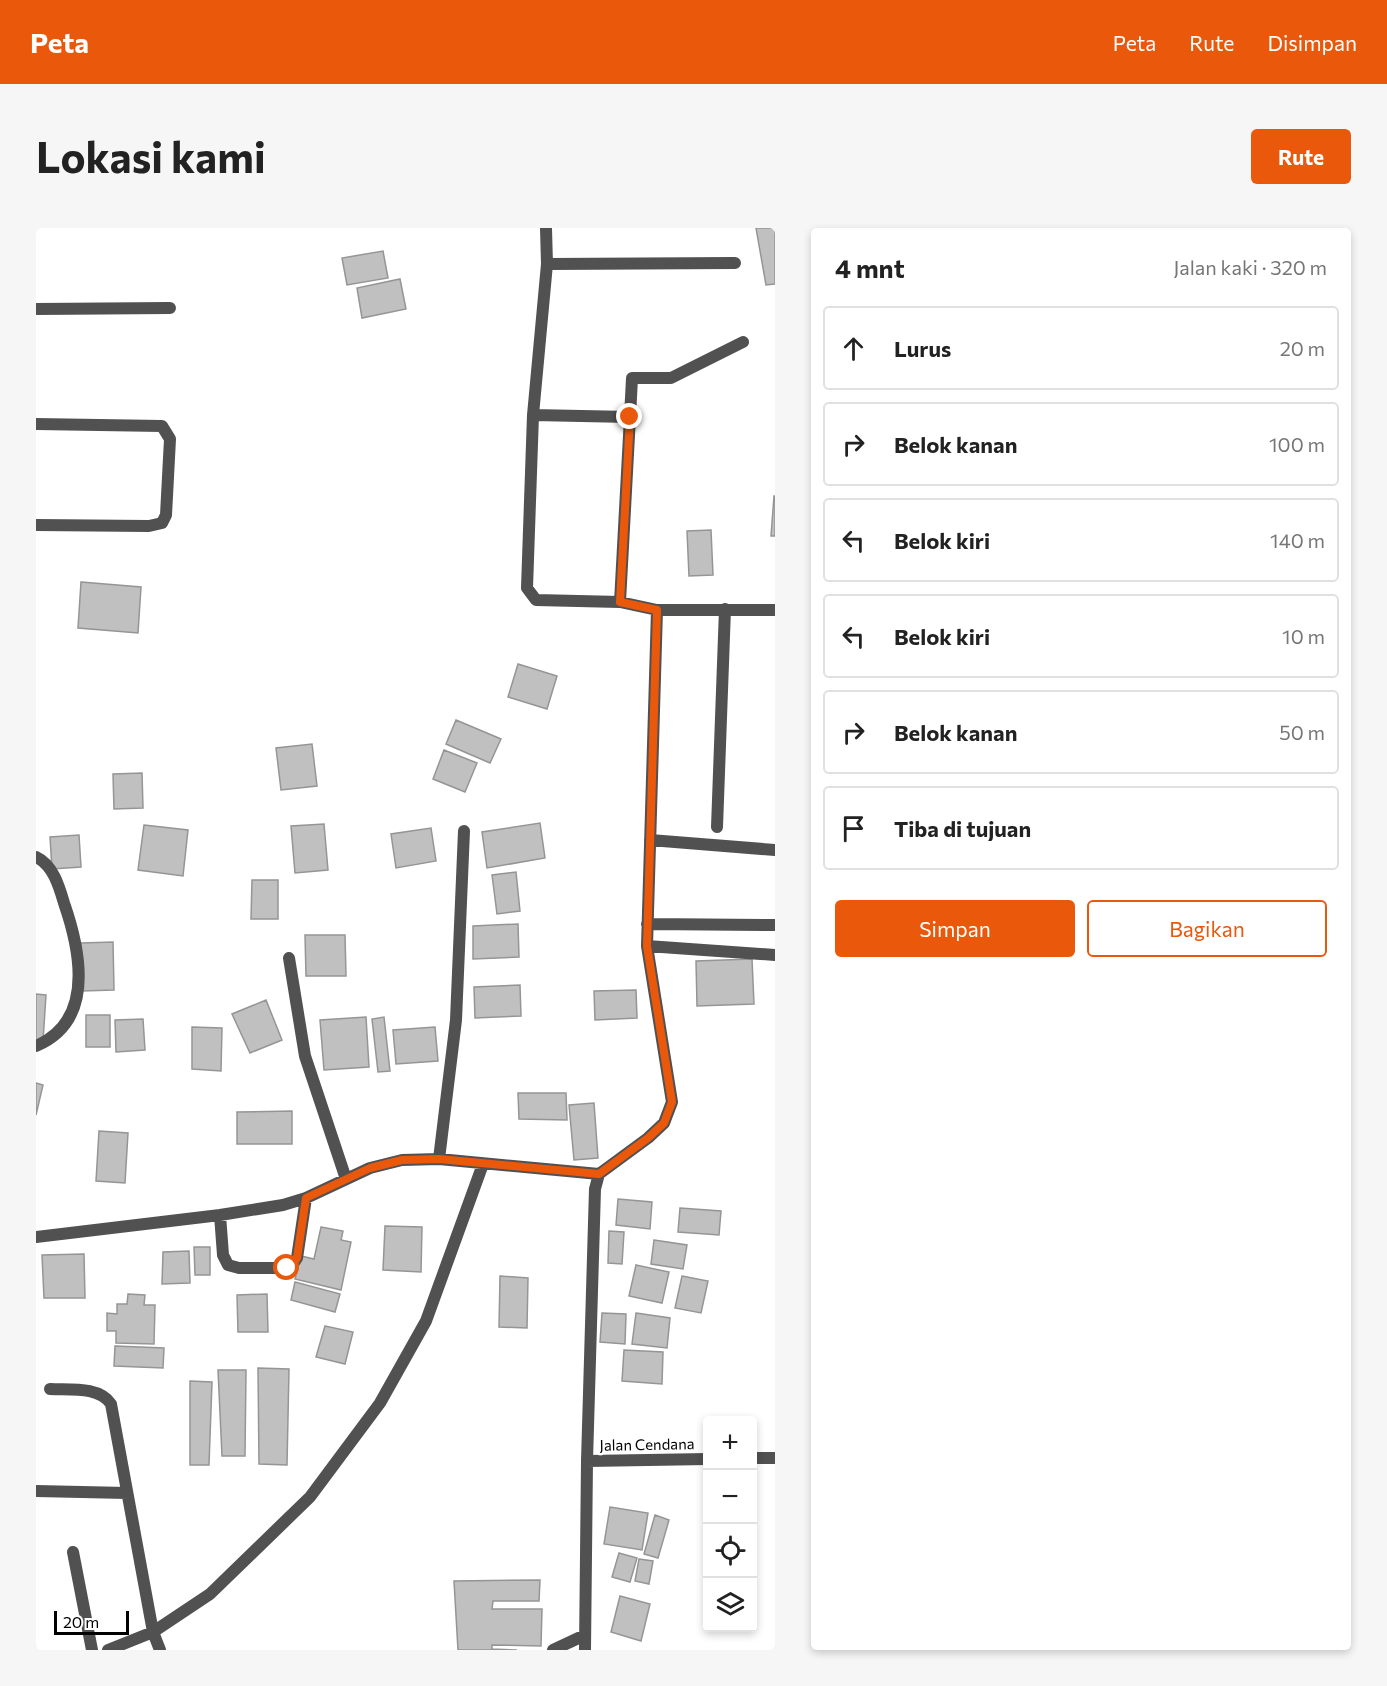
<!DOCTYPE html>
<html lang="id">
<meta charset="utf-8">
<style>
body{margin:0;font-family:Commissioner,sans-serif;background:#f6f6f6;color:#222}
.controls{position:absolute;right:18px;bottom:18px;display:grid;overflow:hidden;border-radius:6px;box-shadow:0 3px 9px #0003}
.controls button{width:54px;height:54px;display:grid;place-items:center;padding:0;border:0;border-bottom:2px solid #e0e0e0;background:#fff;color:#222;font:30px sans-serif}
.scale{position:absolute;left:18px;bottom:15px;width:75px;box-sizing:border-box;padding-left:6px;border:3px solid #000;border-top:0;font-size:16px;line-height:21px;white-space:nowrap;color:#000;-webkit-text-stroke:4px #fff;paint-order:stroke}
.stop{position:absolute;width:18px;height:18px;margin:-14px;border:4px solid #ea580c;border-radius:50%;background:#fff}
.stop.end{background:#ea580c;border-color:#fff;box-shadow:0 2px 6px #0008}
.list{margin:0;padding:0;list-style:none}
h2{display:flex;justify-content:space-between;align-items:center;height:78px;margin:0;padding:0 24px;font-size:26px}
h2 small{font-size:20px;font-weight:400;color:#767676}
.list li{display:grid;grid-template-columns:39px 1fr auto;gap:18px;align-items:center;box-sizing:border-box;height:84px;margin:0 12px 12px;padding:0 12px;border:2px solid #e0e0e0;border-radius:6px}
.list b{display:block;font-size:22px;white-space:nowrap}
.list em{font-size:20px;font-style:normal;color:#767676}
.actions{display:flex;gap:12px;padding:18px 24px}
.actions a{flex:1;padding:14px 0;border:2px solid #ea580c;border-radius:6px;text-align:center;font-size:21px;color:#ea580c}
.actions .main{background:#ea580c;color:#fff}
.icon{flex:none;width:33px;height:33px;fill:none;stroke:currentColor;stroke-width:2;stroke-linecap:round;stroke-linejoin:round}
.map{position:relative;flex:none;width:739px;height:1422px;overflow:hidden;border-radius:6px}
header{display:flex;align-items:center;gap:36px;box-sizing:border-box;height:84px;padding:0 30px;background:#ea580c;color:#fff}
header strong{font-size:28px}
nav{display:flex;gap:33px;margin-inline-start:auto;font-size:21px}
.intro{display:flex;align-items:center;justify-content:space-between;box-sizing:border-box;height:144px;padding:0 36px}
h1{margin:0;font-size:42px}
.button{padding:15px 27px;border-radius:6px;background:#ea580c;color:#fff;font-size:21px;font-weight:700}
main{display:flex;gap:36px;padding:0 36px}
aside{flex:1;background:#fff;border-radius:6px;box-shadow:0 3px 9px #0003}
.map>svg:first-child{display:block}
.building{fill:#c0c0c0;stroke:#959595;stroke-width:1.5}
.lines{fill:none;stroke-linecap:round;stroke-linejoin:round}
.minor{stroke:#515151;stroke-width:12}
.route{stroke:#ea580c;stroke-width:8}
.labels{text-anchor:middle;stroke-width:4.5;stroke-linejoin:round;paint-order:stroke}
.street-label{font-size:15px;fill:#000;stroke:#fff}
</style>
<header>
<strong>Peta</strong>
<nav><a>Peta</a><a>Rute</a><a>Disimpan</a></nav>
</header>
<div class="intro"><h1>Lokasi kami</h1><a class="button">Rute</a></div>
<main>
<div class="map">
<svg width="739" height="1422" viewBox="0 0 739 1422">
<rect width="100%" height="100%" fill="#fff"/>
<path class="building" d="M720 0H739V56L730 57Z
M347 23 352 50 311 57 306 30Z
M364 51 370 81 326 90 321 60Z
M738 268H739V308H735Z
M675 302 677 347 653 348 651 303Z
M45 354 105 359 102 405 42 400Z
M482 436 521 448 511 481 472 469Z
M420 492 465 511 454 535 410 516Z
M276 516 281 558 245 562 240 520Z
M408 522 441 535 429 564 397 551Z
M106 545 107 580 78 581 77 546Z
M504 595 509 630 451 640 446 604Z
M288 596 292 642 259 645 255 598Z
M108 597 152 602 147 648 102 642Z
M395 600 400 633 360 640 355 606Z
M43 607 45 639 16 641 14 609Z
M480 644 484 683 461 686 456 647Z
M216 652H242V691H215Z
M482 696 483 729 437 731V698Z
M269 707H309L310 748H270Z
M77 714 78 762 46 763 45 715Z
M716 731 718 776 661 778 660 733Z
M484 757 485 788 439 790 438 759Z
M600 762 601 790 559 792 558 763Z
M0 766 10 767 7 813 0 812Z
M230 772 246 812 214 825 196 786Z
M50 787H74V819H50Z
M330 789 333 839 288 842 284 792Z
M348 789 354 843 342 844 336 791Z
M107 791 109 822 80 824 79 792Z
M156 799 186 800 185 843 156 841Z
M399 799 402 833 360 836 357 802Z
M0 855 7 857 0 887Z
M482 865H530L531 892 483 891Z
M558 875 562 930 538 932 533 877Z
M256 883V916H201V884Z
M63 903 92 905 89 955 60 953Z
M582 971 616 974 614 1001 580 997Z
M644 980 685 983 683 1007 642 1004Z
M349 998 386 999 385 1044 347 1042Z
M285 999 307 1003 305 1012 315 1014 305 1062 259 1051 265 1028 278 1031Z
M573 1003 588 1004 586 1036 572 1035Z
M618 1012 651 1017 647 1041 615 1036Z
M158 1019H174V1047H159Z
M153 1023 154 1055 126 1056 127 1024Z
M48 1026 49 1070H8L6 1027Z
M600 1037 633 1044 626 1075 593 1068Z
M464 1048 492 1050 491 1100 463 1099Z
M646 1048 672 1053 665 1085 639 1080Z
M259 1054 304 1066 299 1084 255 1072Z
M92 1066 109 1067 108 1077H119L118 1116 80 1115V1103H71V1085L81 1086V1076H91Z
M231 1066 232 1104H202L201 1067Z
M566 1085 590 1086 589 1116 564 1114Z
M600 1085 634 1090 631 1120 596 1116Z
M289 1098 317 1104 309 1136 280 1129Z
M79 1118 128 1120 127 1140 78 1138Z
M588 1122 627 1124 626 1156 586 1153Z
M222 1140 253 1141 251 1237 223 1236Z
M182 1142H210L209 1228H186Z
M154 1153 176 1154 173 1237H154Z
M574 1279 612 1285 606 1322 568 1316Z
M619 1287 633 1292 622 1330 608 1326Z
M583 1325 601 1330 594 1354 576 1349Z
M603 1331 617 1333 613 1356 599 1353Z
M504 1352 503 1373H457L456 1381H506L505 1418 456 1417V1421L481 1422H422L418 1353Z
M584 1368 614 1376 605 1413 575 1404Z"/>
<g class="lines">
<path class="minor" d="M510 0 511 36 497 187 491 360 500 372 584 374 621 382
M511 36 699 35
M0 81 134 80
M497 187 594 189 596 150H635L707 114
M0 196 126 198 134 211 130 287 126 295 113 298 0 297
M584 374 594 189
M681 599 689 381
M614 612 739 622
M0 629C17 637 23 658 28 675 45 724 59 793 0 818
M611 696 739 697
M611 718 739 727
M253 730 269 828 310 951
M403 931 420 792 428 603
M184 987 187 1027 192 1037 203 1040H251L257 1036 261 1030 270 970
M0 1009 184 987 247 977 270 970 334 940 366 932 403 931 563 946
M14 1161C34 1162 63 1158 75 1176L117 1404 124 1422
M716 1230H739
M551 1233 672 1231
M0 1263 91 1265
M37 1324 56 1422
M72 1422 117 1404 174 1366 274 1269 344 1175 390 1093 447 936
M517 1422 549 1407
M549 1422 551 1233 559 961 563 946 612 910 628 895 636 874 611 718 621 382H739"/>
</g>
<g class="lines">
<path class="route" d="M251 1040 257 1036 261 1030 270 970 334 940 366 932 403 931 563 946 612 910 628 895 636 874 611 718 621 382 584 374 594 189"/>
</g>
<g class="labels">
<g class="street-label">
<text transform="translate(611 1217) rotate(-1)" y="5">Jalan Cendana</text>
</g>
</g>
</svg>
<div class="controls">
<button>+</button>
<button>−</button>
<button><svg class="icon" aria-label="locate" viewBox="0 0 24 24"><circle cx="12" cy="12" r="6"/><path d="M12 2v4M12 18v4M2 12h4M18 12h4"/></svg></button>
<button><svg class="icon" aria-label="layers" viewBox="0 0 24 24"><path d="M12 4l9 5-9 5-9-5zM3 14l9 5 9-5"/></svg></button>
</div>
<div class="scale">20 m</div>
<div class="stop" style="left:251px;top:1040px"></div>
<div class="stop end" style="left:594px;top:189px"></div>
</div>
<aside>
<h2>4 mnt<small>Jalan kaki · 320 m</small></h2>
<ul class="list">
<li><svg class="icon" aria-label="ahead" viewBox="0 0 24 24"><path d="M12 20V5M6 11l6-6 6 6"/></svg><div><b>Lurus</b></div><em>20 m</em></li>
<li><svg class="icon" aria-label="right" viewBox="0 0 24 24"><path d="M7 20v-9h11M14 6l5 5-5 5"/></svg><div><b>Belok kanan</b></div><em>100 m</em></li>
<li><svg class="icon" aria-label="left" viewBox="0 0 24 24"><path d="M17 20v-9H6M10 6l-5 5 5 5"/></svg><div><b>Belok kiri</b></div><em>140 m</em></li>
<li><svg class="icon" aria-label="left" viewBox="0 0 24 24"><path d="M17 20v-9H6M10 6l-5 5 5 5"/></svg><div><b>Belok kiri</b></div><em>10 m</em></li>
<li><svg class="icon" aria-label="right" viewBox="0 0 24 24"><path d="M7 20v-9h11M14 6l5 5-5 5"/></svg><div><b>Belok kanan</b></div><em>50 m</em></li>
<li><svg class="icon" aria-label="arrive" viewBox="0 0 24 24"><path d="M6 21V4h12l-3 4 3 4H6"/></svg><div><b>Tiba di tujuan</b></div></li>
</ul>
<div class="actions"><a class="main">Simpan</a><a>Bagikan</a></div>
</aside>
</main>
